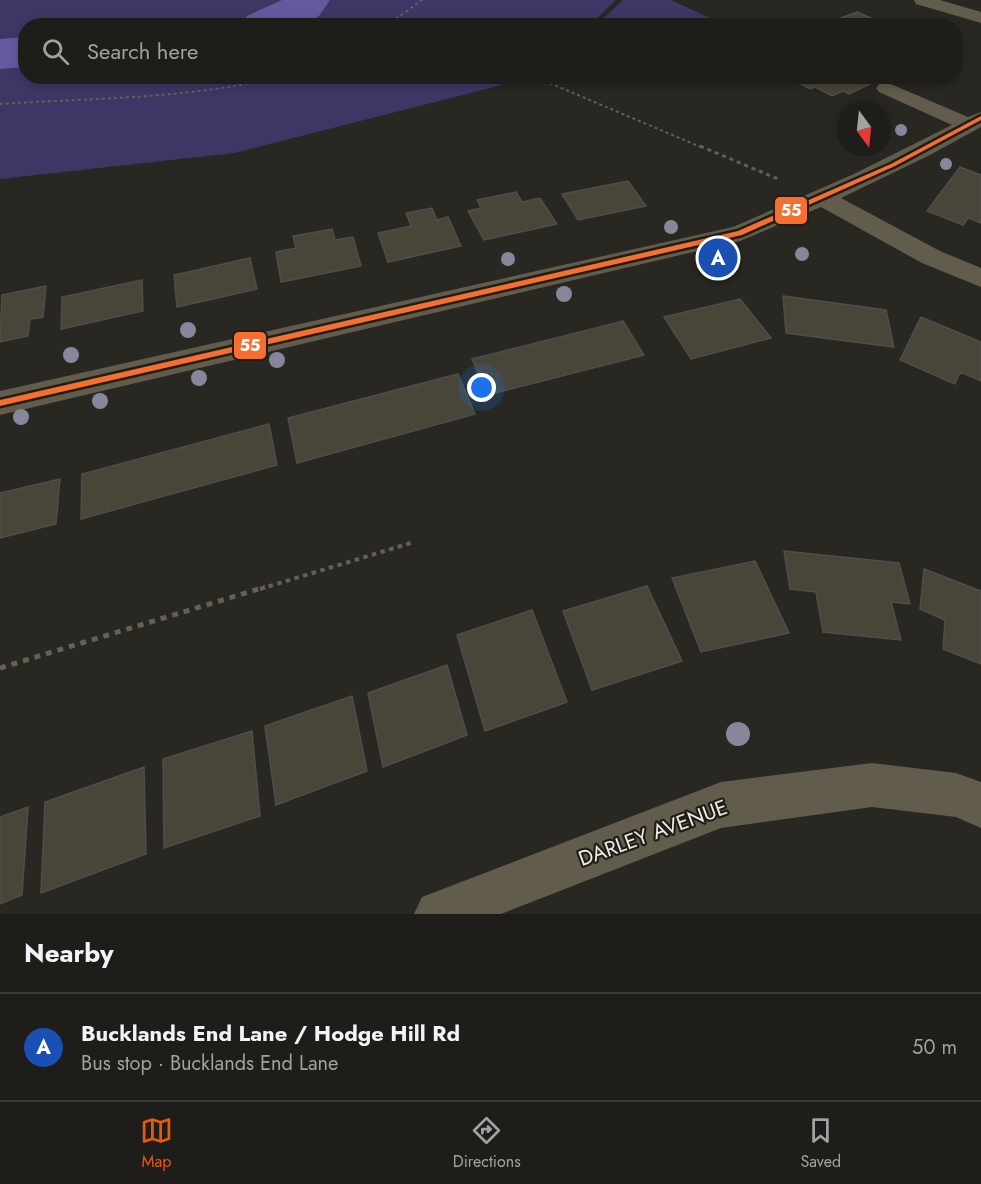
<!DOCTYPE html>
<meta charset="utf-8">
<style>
body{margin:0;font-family:Jost,sans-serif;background:#262623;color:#f1f3f6}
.compass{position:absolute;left:837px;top:102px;width:54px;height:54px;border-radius:50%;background:#1e1d1a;box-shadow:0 3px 9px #0003;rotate:165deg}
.you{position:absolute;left:482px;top:388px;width:21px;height:21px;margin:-15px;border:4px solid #fff;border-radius:50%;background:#1a73e8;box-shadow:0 0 0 9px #1a73e833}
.badge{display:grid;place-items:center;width:39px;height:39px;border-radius:50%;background:#ea580c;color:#fff;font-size:20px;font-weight:700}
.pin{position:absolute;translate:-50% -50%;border:3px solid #fff;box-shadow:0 2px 6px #0006}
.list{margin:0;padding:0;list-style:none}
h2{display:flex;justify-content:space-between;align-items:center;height:78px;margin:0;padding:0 24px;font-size:26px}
h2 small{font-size:20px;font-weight:400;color:#a1a2a2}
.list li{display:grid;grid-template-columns:39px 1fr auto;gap:18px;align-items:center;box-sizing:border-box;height:108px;padding:0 24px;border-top:2px solid #3c3b39}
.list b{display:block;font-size:22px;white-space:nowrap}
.list p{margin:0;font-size:20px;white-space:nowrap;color:#a1a2a2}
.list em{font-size:20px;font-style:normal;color:#a1a2a2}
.icon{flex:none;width:33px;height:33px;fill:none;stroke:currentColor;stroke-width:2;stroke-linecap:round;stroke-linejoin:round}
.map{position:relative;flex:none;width:981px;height:914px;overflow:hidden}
.search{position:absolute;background:#1e1d1a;box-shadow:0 3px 9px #0003;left:18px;right:18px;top:18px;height:66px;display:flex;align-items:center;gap:15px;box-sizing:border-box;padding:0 21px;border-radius:24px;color:#a1a2a2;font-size:22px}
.sheet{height:186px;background:#1e1d1a}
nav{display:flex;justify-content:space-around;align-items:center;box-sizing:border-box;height:84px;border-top:2px solid #3c3b39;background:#1e1d1a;font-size:16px;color:#a1a2a2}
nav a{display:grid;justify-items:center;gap:3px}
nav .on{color:#ea580c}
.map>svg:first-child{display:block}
.green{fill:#3e3765}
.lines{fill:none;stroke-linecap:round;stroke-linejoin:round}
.river{fill:#63599e;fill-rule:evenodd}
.building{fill:#484539;stroke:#4f4e4a;stroke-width:1.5}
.path-far3{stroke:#636054;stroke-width:2;stroke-dasharray:3 3;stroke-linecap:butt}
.path-far2{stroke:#636054;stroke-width:3;stroke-dasharray:4 4;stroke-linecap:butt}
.path-far1{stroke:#636054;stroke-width:4;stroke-dasharray:4.5 4.5;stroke-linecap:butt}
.path{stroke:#636054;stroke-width:5;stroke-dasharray:6 6;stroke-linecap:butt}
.minor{fill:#615c4b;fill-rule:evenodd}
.bus-1-casing{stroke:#201e17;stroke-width:5}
.bus-1{fill:#f46f30;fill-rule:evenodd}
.tree{fill:#88869a}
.labels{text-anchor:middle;stroke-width:4.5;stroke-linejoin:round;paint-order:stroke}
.near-street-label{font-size:21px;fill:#edece6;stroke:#201e17}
.line-badge{stroke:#201e17;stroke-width:2}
.badge-label{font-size:16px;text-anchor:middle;font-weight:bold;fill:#fff}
</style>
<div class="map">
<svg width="981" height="914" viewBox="0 0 981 914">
<rect width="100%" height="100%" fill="#282722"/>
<path class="green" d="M0 0H616L589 26H26V76L523 77 498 86 234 153 0 179Z
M623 0H671L725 25H596Z"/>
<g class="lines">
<path class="river" d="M282 0H330L319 16 300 26H240L247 16Z
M26 37V67L0 69V39Z"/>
</g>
<path class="building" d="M857 12 871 18 852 26 835 20Z
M786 76H887L849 94 843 91 832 96 815 87 810 89Z
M960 167 981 175V223L968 218 963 225 927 211Z
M628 181 646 206 578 220 562 194Z
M516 192 522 202 540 198 557 224 484 240 468 211 481 208 477 200Z
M432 208 437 220 448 217 461 246 388 262 378 233 411 226 406 213Z
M332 229 335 240 353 237 361 266 281 282 276 252 296 248 293 236Z
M250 258 257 289 177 307 174 275Z
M142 280 143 311 61 329 62 297Z
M46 286 43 317 30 319 28 336 0 342 2 295Z
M783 296 886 310 894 347 786 333Z
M740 299 771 338 691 359 664 317Z
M921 317 981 342V381L960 372 955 384 900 360Z
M623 321 644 355 487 395 472 359Z
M458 374 475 414 297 463 288 418Z
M269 424 277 465 81 519 82 474Z
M60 479 56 524 0 538V493Z
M784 551 899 563 910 604 891 602 901 640 823 632 816 592 790 589Z
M755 561 789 633 701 652 672 578Z
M924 569 981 591V664L943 649 945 620 920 609Z
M647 586 682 661 592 690 563 611Z
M532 610 567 702 485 731 457 635Z
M447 665 467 735 383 767 368 693Z
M352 696 367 771 276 805 265 726Z
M252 731 260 816 164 848 163 759Z
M144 767 146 854 41 893 45 802Z
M28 807 22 895 0 904V817Z"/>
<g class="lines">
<path class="path-far3" d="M386 26 422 0
M533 76 703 148
M0 104C94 98 191 99 283 76"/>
<path class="path-far2" d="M700 146 778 179"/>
<path class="path-far1" d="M260 589 414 542"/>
<path class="path" d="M0 668 265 587"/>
<path class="minor" d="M914 0H940L981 12V23L916 4Z
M886 82 968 117 981 112V127L930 155 841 198 940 251 981 268V287L922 263 821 207 740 241 0 415V391L733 227 854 174 952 125 879 92 876 88 879 84Z
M872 763 956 773 981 782V828L956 817 872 807 721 828 501 914H414L422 897 721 782Z"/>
<defs>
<path id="bus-1" d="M981 116V120L895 166 742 235 0 406V400L738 231 891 164Z"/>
</defs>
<use href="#bus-1" class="bus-1-casing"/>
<use href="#bus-1" class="bus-1"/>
</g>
<g class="tree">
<circle cx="901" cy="130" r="6"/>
<circle cx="946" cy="164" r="6"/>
<circle cx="671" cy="227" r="7"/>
<circle cx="802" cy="254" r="7"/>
<circle cx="508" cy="259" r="7"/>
<circle cx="564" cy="294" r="8"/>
<circle cx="188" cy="330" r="8"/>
<circle cx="71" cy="355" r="8"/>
<circle cx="277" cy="360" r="8"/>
<circle cx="199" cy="378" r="8"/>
<circle cx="100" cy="401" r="8"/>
<circle cx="21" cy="417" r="8"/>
<circle cx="738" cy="734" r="12"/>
</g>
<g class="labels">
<g class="near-street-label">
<text transform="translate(653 833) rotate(-20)" y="7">DARLEY AVENUE</text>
</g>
</g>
<g class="line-badge">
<rect x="774" y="196" width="34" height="29" rx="6" fill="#f46f30"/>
<rect x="233" y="331" width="34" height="29" rx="6" fill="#f46f30"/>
</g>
<g class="badge-label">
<text x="791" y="216">55</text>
<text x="250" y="351">55</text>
</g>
</svg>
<svg class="compass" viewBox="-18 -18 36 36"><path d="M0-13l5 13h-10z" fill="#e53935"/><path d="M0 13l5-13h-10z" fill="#a1a2a2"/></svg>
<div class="you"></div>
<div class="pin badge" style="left:718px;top:258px;background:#1a4fb4">A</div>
<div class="search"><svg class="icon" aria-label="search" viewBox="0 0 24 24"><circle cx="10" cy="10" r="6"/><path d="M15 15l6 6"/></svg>Search here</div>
</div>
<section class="sheet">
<h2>Nearby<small></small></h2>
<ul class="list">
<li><span class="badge" style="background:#1a4fb4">A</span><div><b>Bucklands End Lane / Hodge Hill Rd</b><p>Bus stop · Bucklands End Lane</p></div><em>50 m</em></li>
</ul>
</section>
<nav>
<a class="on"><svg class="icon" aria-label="map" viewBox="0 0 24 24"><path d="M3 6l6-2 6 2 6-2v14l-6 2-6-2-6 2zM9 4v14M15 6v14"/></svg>Map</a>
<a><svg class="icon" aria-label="directions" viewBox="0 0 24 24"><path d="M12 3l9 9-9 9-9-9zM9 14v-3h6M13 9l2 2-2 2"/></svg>Directions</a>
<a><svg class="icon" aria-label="saved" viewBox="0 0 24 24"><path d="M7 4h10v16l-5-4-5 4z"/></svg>Saved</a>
</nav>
